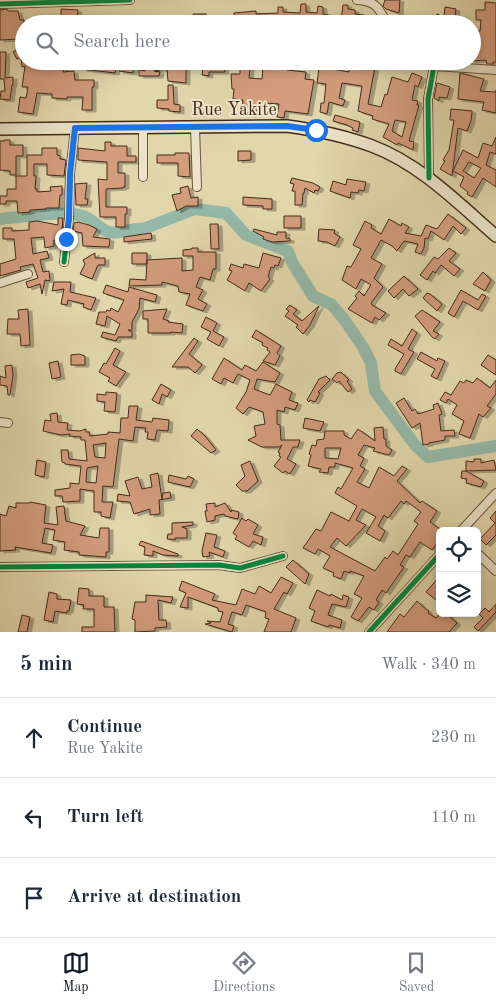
<!DOCTYPE html>
<meta charset="utf-8">
<style>
body{margin:0;font-family:"Old Standard TT",serif;background:#f6f6f7;color:#1f2937}
.controls{position:absolute;right:15px;bottom:15px;display:grid;overflow:hidden;border-radius:8px;box-shadow:0 2px 8px #0003}
.controls button{width:45px;height:45px;display:grid;place-items:center;padding:0;border:0;border-bottom:1px solid #e0e1e3;background:#fff;color:#1f2937;font:25px sans-serif}
.stop{position:absolute;width:15px;height:15px;margin:-11px;border:4px solid #1a73e8;border-radius:50%;background:#fff}
.stop.end{background:#1a73e8;border-color:#fff;box-shadow:0 1px 5px #0008}
.list{margin:0;padding:0;list-style:none}
h2{display:flex;justify-content:space-between;align-items:center;height:65px;margin:0;padding:0 20px;font-size:21px}
h2 small{font-size:16px;font-weight:400;color:#747a83}
.list li{display:grid;grid-template-columns:32px 1fr auto;gap:15px;align-items:center;box-sizing:border-box;height:80px;padding:0 20px;border-top:1px solid #e0e1e3}
.list b{display:block;font-size:19px;white-space:nowrap}
.list p{margin:0;font-size:16px;white-space:nowrap;color:#747a83}
.list em{font-size:16px;font-style:normal;color:#747a83}
.icon{flex:none;width:28px;height:28px;fill:none;stroke:currentColor;stroke-width:2;stroke-linecap:round;stroke-linejoin:round}
.map{position:relative;flex:none;width:496px;height:632px;overflow:hidden}
.search{position:absolute;background:#fff;box-shadow:0 2px 8px #0003;left:15px;right:15px;top:15px;height:55px;display:flex;align-items:center;gap:12px;box-sizing:border-box;padding:0 18px;border-radius:28px;color:#747a83;font-size:19px}
.sheet{height:305px;background:#fff}
nav{display:flex;justify-content:space-around;align-items:center;box-sizing:border-box;height:70px;border-top:1px solid #e0e1e3;background:#fff;font-size:14px;color:#747a83}
nav a{display:grid;justify-items:center;gap:2px}
nav .on{color:#111827}
.map>svg:first-child{display:block}
.lines{fill:none;stroke-linecap:round;stroke-linejoin:round}
.river{stroke:#94b9a8;stroke-width:12}
.building{fill:#d29c7d;stroke:#442a1a;fill-rule:evenodd;filter:url(#shadow)}
.street-casing{stroke:#6b553e;stroke-width:10}
.secondary-casing{stroke:#442a1a;stroke-width:14}
.street{stroke:#ece4c9;stroke-width:8}
.secondary{stroke:#ece4c9;stroke-width:11}
.cycleway-casing{stroke:#ece4c9;stroke-width:8}
.cycleway{stroke:#00873e;stroke-width:5}
.route{stroke:#1a73e8;stroke-width:6}
.labels{text-anchor:middle;stroke-width:4;stroke-linejoin:round;paint-order:stroke}
.street-label{font-size:18px;fill:#442a1a;stroke:#ece4c9}
</style>
<div class="map">
<svg width="496" height="632" viewBox="0 0 496 632">
<defs>
<filter id="shadow"><feDropShadow dx="4" dy="2" stdDeviation="0" flood-color="#0004"/></filter>
</defs>
<rect width="100%" height="100%" fill="#e1d6ac"/>
<filter id="stains"><feTurbulence type="fractalNoise" baseFrequency=".004" numOctaves="4"/><feColorMatrix values="0 0 0 0 .2 0 0 0 0 .09 0 0 0 0 .02 0 0 0 .5 -.17"/></filter>
<radialGradient id="worn" r=".72"><stop offset=".6" stop-color="#630" stop-opacity="0"/><stop offset="1" stop-color="#630" stop-opacity=".3"/></radialGradient>
<g class="lines">
<path class="river" d="M0 219C22 217 67 209 86 217 94 220 100 230 109 232 120 235 132 227 143 229L195 209 226 213 246 235 288 251 292 262 313 296 332 305 346 322 363 347 371 363 375 391 415 445 428 457 496 446"/>
</g>
<path class="building" d="M385 0H400L399 13 386 9 383 6Z
M485 2 496 3V62H493V64H487L486 60 472 61V31H480L481 20H476V10H485Z
M301 4H306V12L317 13 318 6 323 7V14L339 17 338 24 318 22V24H311V21L298 20H289V24H279L278 21 260 24 259 21 245 22V19H234V13L256 11V14L278 13V7H283V12L300 13Z
M343 5H348V9L355 10V14L364 15 361 24H350V22L341 21Z
M445 7 456 9 454 24H441L434 21 437 14 444 17Z
M7 9 8 11H18L20 20H24V50H20L24 57V61H65L63 72 74 71 75 80H94V87H92V110H82L83 97H67V99L52 98V94L37 93 33 114 18 112 20 97 26 98 28 87H22L25 66 22 67 21 57 17 59 13 52 19 49V39L0 40V10Z
M61 9 78 10 77 24H61Z
M193 14H206L205 24H182V18H193Z
M0 52H6L5 78 13 77V85H12L10 100 0 99 1 91H5L4 79H0Z
M83 61H97L103 63 102 66 116 70 115 73 82 69Z
M120 61H134L133 73 119 71Z
M177 61H186V83L168 81 167 69 154 71 160 72 159 76H139V70L145 71V66H167L177 63Z
M204 61 224 63 225 72H209V76L202 75Z
M240 61H251L249 78 262 79 263 68 267 61H274V63L288 65 287 70 306 72 305 79 314 80 308 114 285 111 284 118 277 117 279 104 265 103 263 105V110H252V115L242 114 243 100 233 99 234 89H232L231 74H240Z
M320 61H328V68L349 72 350 61 376 62 368 104 381 107 385 94 387 95 392 77 408 82 412 73 422 77 418 87 415 85 412 100 418 101 417 105H419L409 141 414 142 413 150 398 143 397 145 383 137 389 124 372 119 373 116 358 111 362 86 342 83 339 98 345 100 343 106 329 102 327 114 320 112 321 103H324L326 84 317 83ZM395 120 406 122 402 137 392 131Z
M460 73 484 79 480 91 495 92 496 90V113L482 110 484 102 458 99Z
M437 83 450 87 447 98 439 97V101L434 98Z
M168 85H173L174 104 180 105V112L169 111V109L157 108V100H168Z
M451 109 472 111 471 121 467 131 458 128 452 176 440 169 445 161 443 160 449 150 454 120H450Z
M335 115 360 122 358 132 352 130 353 128 347 125 333 121Z
M496 137V154L490 152 486 165 496 170V187L483 178 472 197 467 194 468 192 460 186 464 177 453 171 463 150 478 158 483 143 492 146ZM469 162 481 168 474 178 463 171Z
M4 140H10V145H23V156H16V175H10V171L0 170V141H4Z
M105 142H111V146H127V156H136V162H118V173H125V187H123V188L106 189V207H127V214H125V227H116V217H100L98 179 107 180V162L78 160V148L105 151Z
M42 148H57V155L60 156V159L66 160 64 176 47 175V164H34V176H36L35 189H37V192L51 191 50 187 62 186V195H60L59 208H46V209L30 210V212L18 213 17 201H6V204H0V196H7V189H16V176H27V155H42Z
M238 151H251V160L238 161Z
M175 153H189L190 177 178 176V163H157V155H175Z
M292 178 313 183 320 187 318 191 315 190 314 193 305 188 304 193H303L302 205H295V191H292L294 184 290 183Z
M347 179 366 182 364 191 359 190 358 193 351 192 350 198 330 191 333 181 346 185Z
M87 183 85 199H88L87 205H76L75 184Z
M188 186 191 198 198 197V206H186L177 211 172 195 181 193 180 188Z
M243 197 272 199V209H263V206L243 205Z
M448 214 466 228 461 234 453 226 444 240 431 231 428 239 425 238 424 248 421 254 415 252 418 244 404 241 397 251 392 246 381 240 371 258 382 264 374 278 383 287 371 303 372 305 386 313 379 320 375 317 372 323 348 309 357 298 355 296 359 291 364 296 371 285 361 279 356 289 342 280 347 266 351 267 361 249 353 245 365 221 372 225 371 228 381 234 389 219 401 226 402 223 409 227 405 233 421 236 426 225 437 229Z
M284 216H301V228H284Z
M58 218H63L61 240H54V246L45 248 44 237 31 238 33 254 47 251 49 258 40 260 43 272 49 271 50 281 45 280 42 294 40 284 28 288 26 282 38 278 33 264 20 267 21 270 0 276V264L16 259 14 239H3V228H12V231L29 230V222L37 221 58 225Z
M78 222 89 225 97 229 93 237 110 239 109 247 83 246 82 233 73 231 74 223Z
M210 224H218L219 249H211Z
M254 229 277 235V232H286V238L290 239V241L272 242 263 239 264 237 253 231Z
M319 229 335 230 334 233 340 237 335 246 327 242 318 241Z
M151 233 152 239 124 242V237Z
M192 248H198V252H216V269H213L210 280 200 277 196 287 203 290 198 299 207 304 203 311 186 305 190 294 179 292 178 286 162 282V285L129 286 130 279 146 280 147 260 182 258V271L193 270V256H183V250L192 249Z
M449 248 456 253 449 261 460 269 454 276 441 265 435 273 433 271 427 280 420 275 434 257 438 259Z
M95 253V258H105V265H98L92 279 80 274 85 264 83 260Z
M132 253H147V264H132Z
M263 253 281 258 278 266 275 265 274 268 271 267 268 277 270 279 261 291 249 283 245 291 227 280 232 271 229 270 231 264 243 268 244 264 259 268Z
M483 272 491 280 485 291 473 284Z
M404 276 418 289 409 296 403 289 394 298 388 291Z
M54 282H71L70 292 96 298 91 310 83 307 84 304 68 300 67 305 61 304 64 289 52 291Z
M106 285 128 292 129 287 157 295 155 302 140 298 139 309 132 322V330H128L132 332V337H118L116 341 101 337 103 332 115 335 120 324 107 316 105 326 96 324 99 312H106L107 310 110 311 111 308 118 312 124 300 103 293Z
M461 290 478 300 482 294 486 296 478 310 463 301 454 317 448 313Z
M427 293 430 294 442 304 437 311 423 298Z
M290 305 297 310 293 314 302 321 319 306 310 325 303 334 296 327 298 325 285 316 289 311 286 309Z
M28 309 30 345 21 346 20 334H7L8 319H19L18 310Z
M167 309 163 319 169 321 168 322 183 324 182 333 171 332V333H148V319H143V311Z
M422 310 440 322 433 331 439 334 435 339 432 337 415 316Z
M206 317 217 323 213 331 224 337 219 346 207 339 211 332 201 327Z
M412 329 417 333 408 349 414 352 401 374 395 371V369L404 354 388 345 391 339 402 346Z
M256 330 281 346 277 353 280 356 275 365 263 361 270 352 267 350 268 348 262 345 263 343 252 337Z
M194 338 198 341 189 354 202 365 195 373 188 367H172Z
M115 348 120 351 113 365 126 372 116 386 108 381 110 378 99 372 104 363 106 364Z
M421 352 437 361 438 358 445 361 437 379 431 376 435 369 417 359Z
M79 354 85 356V365H71V355Z
M488 355 496 360V375L481 365Z
M224 358 242 370 245 365 256 371 263 362 280 373 275 382 257 379 254 389 270 395 276 384 292 392 289 400 298 403 295 410 285 407 284 412 277 410V424L280 425 281 440H300L298 447H293L287 459 296 464 290 474 285 471 283 473 274 466 281 457 279 456 280 453 278 452 282 445 279 447H262L248 440 256 436 254 426 265 424 263 412 249 407 243 414 236 408 246 392 250 380 238 374 233 383 224 378 221 384 212 379Z
M58 361 61 377 52 379 49 363Z
M12 365 13 375 10 395H8L7 386 0 385V376L6 378 5 366Z
M341 372 349 380 347 381 352 389 348 392 339 381 337 383 332 379 337 373Z
M326 376 330 380 318 392 320 393 315 402 310 400 309 402 307 400 319 379Z
M477 378 490 388 496 380V394L487 406 491 408 483 417 479 414 470 438 459 434 464 421 452 414 457 405 448 399 446 403 440 400 445 392 451 395 460 381 464 383 466 380 473 383Z
M161 384 171 390 167 397 162 394 159 404 152 400Z
M106 392 117 393 115 412 104 411 105 402 97 401V394L106 395Z
M404 398 412 411 415 409 418 414 434 409 433 405 438 403 442 414 439 415 441 431 454 430 455 436H445V440L429 443V444L423 445 420 423 412 428 396 403Z
M129 406H138L136 420 152 422 153 418 169 420 168 431 157 430 155 440 147 439 148 432H145L146 428 135 427 133 441 119 439 113 487 103 486 102 502H113L110 518 101 516V512H94V491L80 489V501L63 502 62 496H55V490L70 488V483L79 484 81 466 65 464V463L62 462 61 450H68L69 459 87 461 85 440H81V437L69 436 70 434 61 435 43 431 45 420 51 421 50 414 57 413 58 422 68 423 67 430 80 431 86 429V432H89L90 436 108 434V432L120 433 121 418H128ZM106 443 105 458 95 457 93 445ZM98 466 96 483 86 482 87 468Z
M305 418 324 422 320 431 303 428Z
M383 427 384 439H386V446L392 450 389 455 373 451 375 448 364 445 358 455 364 458 360 466 365 469 357 482 369 488 379 467 394 476 402 466 407 469 397 481 420 503 422 501 437 511 430 522 440 529V539L432 550 420 542 410 557 406 555 400 565 404 567 386 593 382 590 376 600 379 602 374 610 369 607 358 621 351 617 362 598 354 594 364 576 350 571V573L344 571 341 579 333 576 334 573 323 568 330 556 318 549 315 554 303 548 316 529 321 531 331 512 349 521 357 506 335 493 338 487 341 489 353 468 335 463V467H329L328 473 319 472 321 469 308 466 311 455 309 454 312 445 316 446 317 440 324 439 325 431H344V435L351 439 358 429 375 441 374 428ZM325 448H341L338 459 325 458ZM401 501 404 504 406 501 421 512 414 521 418 524 398 555 393 551 387 559 385 557 375 571 330 547 337 538 346 546 366 525 356 520 362 509 376 517 366 533 380 541 385 531 378 526 384 515 388 518Z
M197 429 205 436 216 450 211 453 191 436Z
M474 459H481V463L494 460 496 470 466 471 484 481 481 487 466 483 467 479 461 478 462 471H466V461L474 462Z
M37 460 46 462 44 477 35 475Z
M250 461 258 481 247 491H242L236 485 245 476 241 465Z
M158 473 162 499 163 493 170 492 171 498 159 500 160 514 150 515V509L134 514 130 502 117 501 118 494 130 496 125 481 138 477 142 489 152 487 150 475Z
M169 475 186 479 188 476 194 479 190 487 168 482Z
M30 502 46 505 44 523 58 525 56 507 64 506 65 513H64L65 514 66 521 85 526 80 535 99 538 100 528H109V552H106V557L79 555V552L64 550 65 542 53 540 55 530 45 528 42 543 53 545 51 553 15 547 16 550 0 551V514L6 516 9 506 16 508V503H30Z
M215 503V507L225 503 231 512V510L239 512 238 519 225 516 224 514 215 516V520L207 522 205 511H207L206 504Z
M496 511V535L486 545 480 539 495 523 490 518Z
M242 518 246 521 248 519 258 525 253 534 263 537 261 545 253 541 249 547 235 539 237 536 233 533Z
M193 522V525L182 527 187 529V538H175V540L167 539 168 534H172V523Z
M206 533 217 535 214 547 225 551 223 557 209 552 210 556 203 557 202 551Z
M141 541 178 554V556L163 555 153 551V556L144 555 145 547 139 545Z
M293 560 309 574 305 584 286 567Z
M440 576V603L426 592Z
M281 577 293 583 287 594 284 592 274 609 296 618 291 632H264L269 619 265 618 266 612 246 605 242 615 232 612 228 624 234 626 232 632 205 624 211 623 207 621 220 622 223 612 218 611V608L188 597V608L180 607 186 593 179 590 182 581 215 594 212 600 236 605 242 589 255 594 259 586 271 593Z
M79 588 89 589V596H104V607H114L115 632H82V627H94V609H83L84 605 77 604Z
M317 590 330 596 331 594 342 600 343 595 349 597 346 607 332 604 328 615 342 620 340 628 329 625 328 627 311 621 315 611 309 608Z
M49 592 57 594V599L71 600 69 611H67V613L55 611 53 622 44 620Z
M146 595 173 597 171 603 158 600 159 620H166L167 627 155 628V631L135 632V620L132 619 135 602H146Z
M417 601 429 612 428 613 436 618 440 613H451L449 616 457 623 449 632H387L400 614 404 617Z
M496 604V612L478 631 474 627 483 618 479 614 485 608 489 612Z
M22 615 30 617 27 632H18Z"/>
<g class="lines">
<defs>
<path id="street" d="M357 0C376 1 379 8 387 24
M0 4 130 0
M423 61 434 66 496 70
M195 127 197 187
M143 128V177
M429 178 428 99 434 66
M64 262 69 219 70 174 75 128
M0 283 28 274
M0 422 8 423
M461 531 496 493
M477 553 496 571
M0 567 219 565 240 568 283 556
M369 632 440 554"/>
<path id="secondary" d="M0 129 287 126C316 130 345 136 372 146 420 164 458 203 496 236"/>
</defs>
<use href="#street" class="street-casing"/>
<use href="#secondary" class="secondary-casing"/>
<use href="#street" class="street"/>
<use href="#secondary" class="secondary"/>
<defs>
<path id="cycleway" d="M0 4 130 0
M429 178 428 99 434 66
M64 262 69 219 70 174 75 128
M0 567 219 565 240 568 283 556
M369 632 440 554"/>
</defs>
<use href="#cycleway" class="cycleway-casing"/>
<use href="#cycleway" class="cycleway"/>
</g>
<g class="lines">
<path class="route" d="M66 239 69 219 70 174 75 128 287 126 316 130"/>
</g>
<g class="labels">
<g class="street-label">
<text x="234" y="115">Rue Yakite</text>
</g>
</g>
<rect width="100%" height="100%" filter="url(#stains)"/>
<rect width="100%" height="100%" fill="url(#worn)"/>
</svg>
<div class="controls">
<button><svg class="icon" aria-label="locate" viewBox="0 0 24 24"><circle cx="12" cy="12" r="6"/><path d="M12 2v4M12 18v4M2 12h4M18 12h4"/></svg></button>
<button><svg class="icon" aria-label="layers" viewBox="0 0 24 24"><path d="M12 4l9 5-9 5-9-5zM3 14l9 5 9-5"/></svg></button>
</div>
<div class="stop" style="left:316px;top:130px"></div>
<div class="stop end" style="left:66px;top:239px"></div>
<div class="search"><svg class="icon" aria-label="search" viewBox="0 0 24 24"><circle cx="10" cy="10" r="6"/><path d="M15 15l6 6"/></svg>Search here</div>
</div>
<section class="sheet">
<h2>5 min<small>Walk · 340 m</small></h2>
<ul class="list">
<li><svg class="icon" aria-label="ahead" viewBox="0 0 24 24"><path d="M12 20V5M6 11l6-6 6 6"/></svg><div><b>Continue</b><p>Rue Yakite</p></div><em>230 m</em></li>
<li><svg class="icon" aria-label="left" viewBox="0 0 24 24"><path d="M17 20v-9H6M10 6l-5 5 5 5"/></svg><div><b>Turn left</b></div><em>110 m</em></li>
<li><svg class="icon" aria-label="arrive" viewBox="0 0 24 24"><path d="M6 21V4h12l-3 4 3 4H6"/></svg><div><b>Arrive at destination</b></div></li>
</ul>
</section>
<nav>
<a class="on"><svg class="icon" aria-label="map" viewBox="0 0 24 24"><path d="M3 6l6-2 6 2 6-2v14l-6 2-6-2-6 2zM9 4v14M15 6v14"/></svg>Map</a>
<a><svg class="icon" aria-label="directions" viewBox="0 0 24 24"><path d="M12 3l9 9-9 9-9-9zM9 14v-3h6M13 9l2 2-2 2"/></svg>Directions</a>
<a><svg class="icon" aria-label="saved" viewBox="0 0 24 24"><path d="M7 4h10v16l-5-4-5 4z"/></svg>Saved</a>
</nav>
